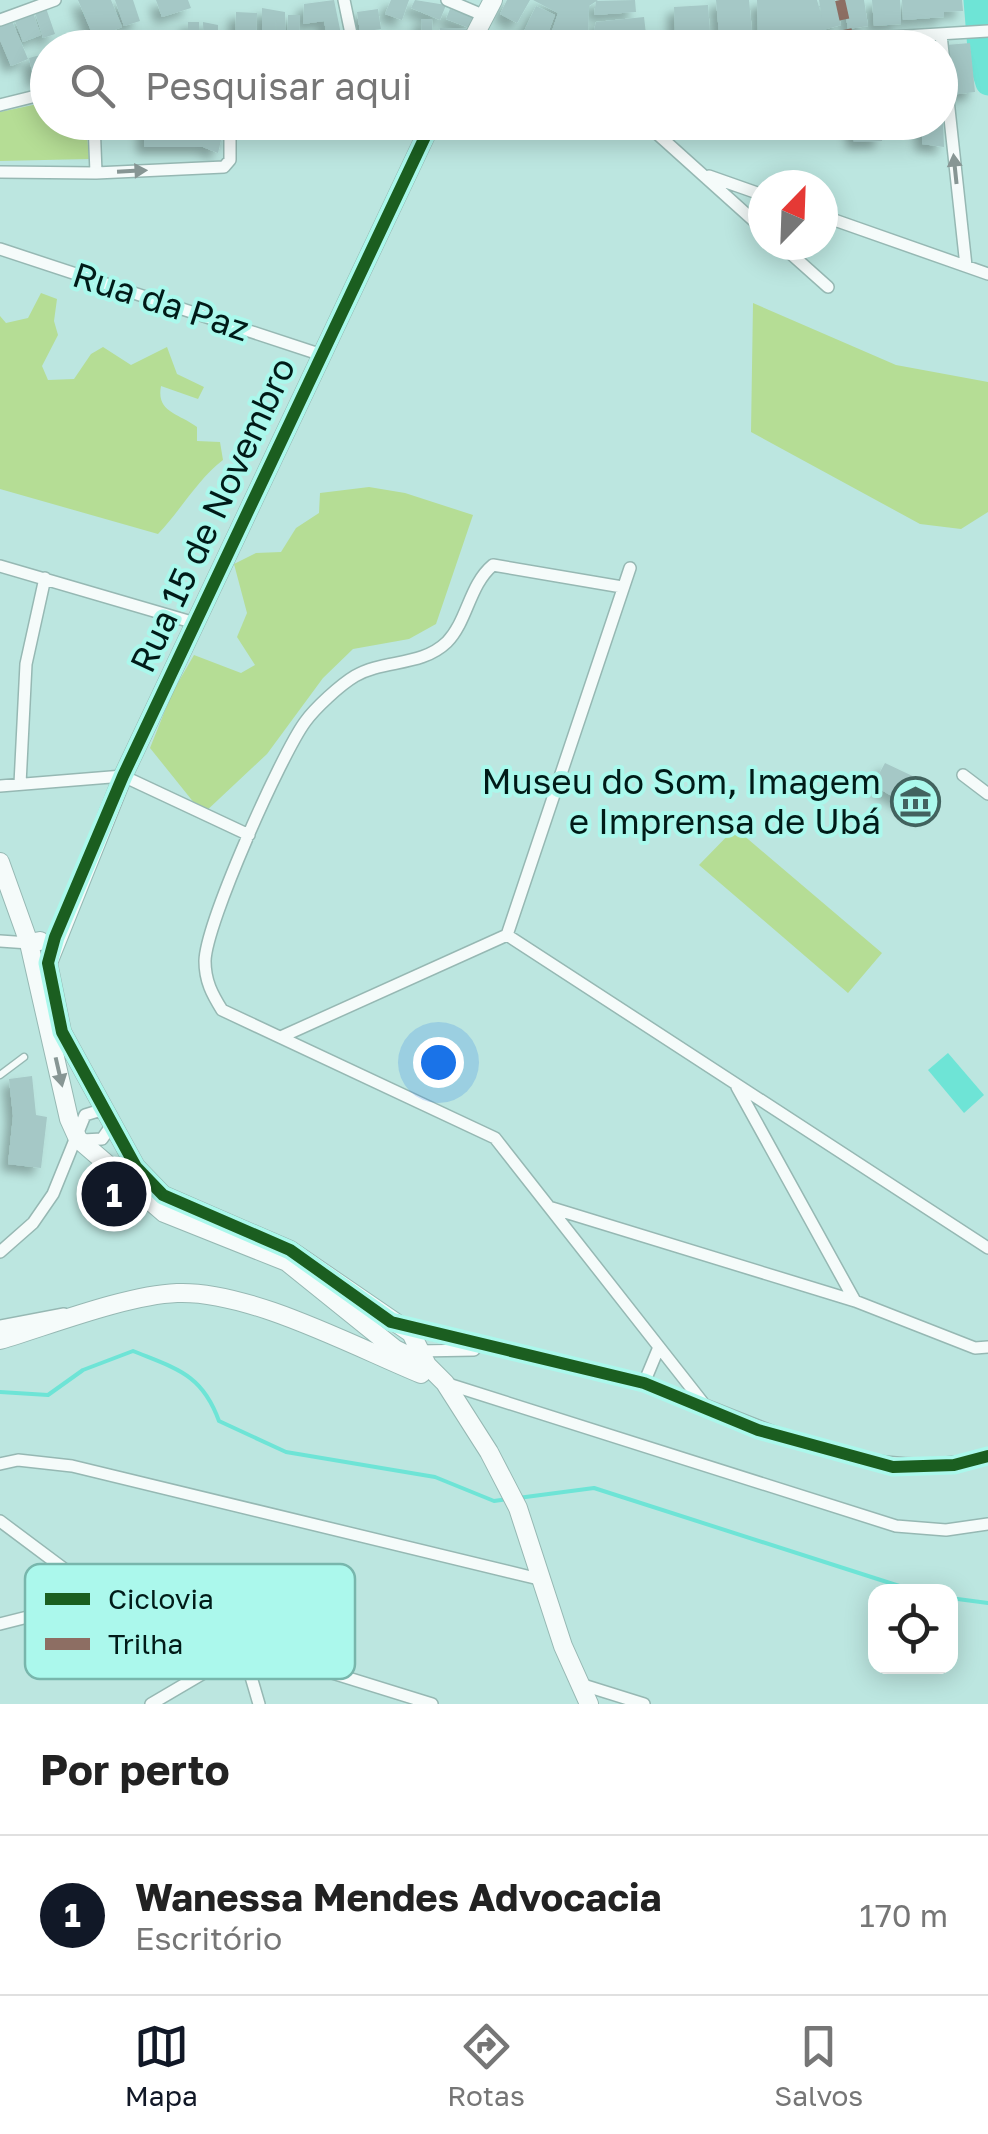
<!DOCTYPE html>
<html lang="pt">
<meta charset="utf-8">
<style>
body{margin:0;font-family:"Golos Text",sans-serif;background:#f2f2f2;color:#222}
.controls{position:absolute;right:30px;bottom:30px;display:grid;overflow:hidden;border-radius:20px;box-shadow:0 5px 25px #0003}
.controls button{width:90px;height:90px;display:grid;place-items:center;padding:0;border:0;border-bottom:2px solid #e0e0e0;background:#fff;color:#222;font:50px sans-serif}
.compass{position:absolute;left:748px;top:170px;width:90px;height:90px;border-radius:50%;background:#fff;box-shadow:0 5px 25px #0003;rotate:23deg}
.you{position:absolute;left:438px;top:1062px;width:35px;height:35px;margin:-25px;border:8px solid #fff;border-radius:50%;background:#1a73e8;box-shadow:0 0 0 15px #1a73e833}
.badge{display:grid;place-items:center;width:65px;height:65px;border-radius:50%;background:#111827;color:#fff;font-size:32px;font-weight:700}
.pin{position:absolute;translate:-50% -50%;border:5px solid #fff;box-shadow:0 2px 10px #0006}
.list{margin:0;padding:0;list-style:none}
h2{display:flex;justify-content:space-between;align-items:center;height:130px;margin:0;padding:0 40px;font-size:42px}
h2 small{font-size:32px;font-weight:400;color:#767676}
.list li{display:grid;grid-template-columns:65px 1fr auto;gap:30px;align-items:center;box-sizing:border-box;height:160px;padding:0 40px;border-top:2px solid #e0e0e0}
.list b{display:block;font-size:38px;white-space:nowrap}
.list p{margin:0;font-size:32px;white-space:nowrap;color:#767676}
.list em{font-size:32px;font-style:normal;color:#767676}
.icon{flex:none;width:55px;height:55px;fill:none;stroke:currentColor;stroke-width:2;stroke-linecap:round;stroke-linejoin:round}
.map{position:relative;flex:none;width:988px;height:1704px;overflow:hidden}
.search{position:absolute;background:#fff;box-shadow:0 5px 25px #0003;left:30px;right:30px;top:30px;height:110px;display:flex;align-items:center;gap:25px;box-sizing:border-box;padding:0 35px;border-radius:55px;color:#767676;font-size:38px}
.sheet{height:290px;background:#fff}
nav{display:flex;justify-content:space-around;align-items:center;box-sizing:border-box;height:140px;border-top:2px solid #e0e0e0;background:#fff;font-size:28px;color:#767676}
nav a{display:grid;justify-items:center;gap:5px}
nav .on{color:#111827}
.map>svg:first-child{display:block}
.green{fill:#b5dd95}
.water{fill:#6ee4d6}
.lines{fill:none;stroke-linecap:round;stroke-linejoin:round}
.stream{stroke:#6ee4d6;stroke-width:4}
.river{stroke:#6ee4d6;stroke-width:25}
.building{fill:#a5c8c6;filter:url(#shadow)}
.lane-casing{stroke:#96b8b3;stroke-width:9}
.street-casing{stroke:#96b8b3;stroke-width:14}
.secondary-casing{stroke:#96b8b3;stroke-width:20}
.lane{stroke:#f5fbfa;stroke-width:6}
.street{stroke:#f5fbfa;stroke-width:11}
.secondary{stroke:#f5fbfa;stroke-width:18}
.quiet{stroke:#8d6e63;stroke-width:10;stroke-dasharray:20 10;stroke-linecap:butt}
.cycleway-casing{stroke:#abf8ec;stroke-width:19}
.cycleway{stroke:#1b5e20;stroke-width:12}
.oneway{fill:#879694}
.labels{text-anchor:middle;stroke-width:8;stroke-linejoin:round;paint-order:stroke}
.street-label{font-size:35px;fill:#001b18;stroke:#abf8ec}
.poi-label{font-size:35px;fill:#001b18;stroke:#abf8ec;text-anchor:end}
.key{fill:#abf8ec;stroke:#78b6ac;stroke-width:2.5}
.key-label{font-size:28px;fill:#001b18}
</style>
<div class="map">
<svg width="988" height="1704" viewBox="0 0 988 1704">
<defs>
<filter id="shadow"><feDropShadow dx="-7" dy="7" stdDeviation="5" flood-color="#0004"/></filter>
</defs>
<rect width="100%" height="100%" fill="#bce6e0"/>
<path class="green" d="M47 102 48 122 86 123 89 159 0 161V112Z
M41 293 57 299 54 321 58 335 42 366 48 380 74 379 91 354 103 347 131 365 167 347 177 374 204 387 198 399 161 386C156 412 178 413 197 427V441L220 442 223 460C197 480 181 510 158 534L0 489V316L6 323 28 318Z
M753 303 896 365 988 382V512L961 529 920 524 751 432Z
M369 487 405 493 473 515 436 624 409 639 353 649 323 678 267 754 203 814 150 748 172 693 194 655 241 673 255 665 237 637 247 613 234 564 256 553 281 552 296 528 319 513 320 493Z
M735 828 882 953 848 993 699 865Z"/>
<path class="water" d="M948 1053 984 1095 964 1113 928 1070Z"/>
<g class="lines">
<path class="stream" d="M0 1392 48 1395 83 1370 133 1351C177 1369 202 1374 219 1421L286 1452 435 1477 494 1501 508 1499
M518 1498 594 1488 918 1592
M950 1598 988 1603"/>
<path class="river" d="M976 0 981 61 988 83"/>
</g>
<path class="building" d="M78 0H111L122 27 94 38Z
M115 0H133L140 21 124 26Z
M156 0H188L191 8 162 17Z
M334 0 343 44 303 48V35L326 31 324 21 303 24 304 4Z
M391 0H409L402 20 385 14Z
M415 0 446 5 440 20 411 8Z
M507 0H530L517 23 500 14Z
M533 0H598L589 6 588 42 548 43 558 13Z
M635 0 636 12 594 15 596 1Z
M716 0H749L752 31 719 34Z
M757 0H817L822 18 819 0H835L841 25 808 34 758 35Z
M843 0H864L868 26 848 29Z
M872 0H900L901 24 874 26Z
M902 0H962L963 11 944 12V17L903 20Z
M708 5 710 32 675 34 674 7Z
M536 6 555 15 545 40 524 31Z
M46 8 55 34 43 38 35 12Z
M262 8 285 12 286 48H277L276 20 275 48H262Z
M378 9 381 29 360 32 357 12Z
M450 9 475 18 472 29 446 19Z
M236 12 257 13 256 48H235Z
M33 13 41 35 23 42 15 21Z
M288 15H300L299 48H287Z
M644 17 646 34 592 39 596 22Z
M421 19H432L433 46H415L414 35H422Z
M12 21 28 59 11 66 0 40V26Z
M188 22H199V48H188Z
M203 22 218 25V48H204Z
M440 28 471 29 462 45 439 44Z
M129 33 132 48H95L94 42Z
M970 43 975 92 950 95 946 45Z
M48 53V77L34 80 29 58Z
M852 122H880L882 141 854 142Z
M922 122H943L944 147 922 144Z
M144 123 225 125 227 141 221 140 218 153 203 147H144Z
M885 763 938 788 924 815 873 785Z
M32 1076 36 1115 47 1117 41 1168 8 1164 13 1116 9 1079Z"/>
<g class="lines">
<defs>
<path id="lane" d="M0 1075 24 1057"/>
<path id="street" d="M344 0 354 48
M447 0 485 16
M0 20 55 0
M941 35 966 266
M708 48 988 31
M0 105 48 93
M94 122 96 173
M644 122 763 229
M0 172 96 173 224 167 230 160V122
M709 176 763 195
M823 216 988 274
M781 245 828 287
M0 249 322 355
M0 566 195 623
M630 568 507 935 988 1248
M622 587 493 565C469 585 468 620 447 642 421 667 384 659 355 676 340 685 315 708 305 722 281 755 206 923 205 961 205 981 212 994 222 1010L495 1138 707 1408
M963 775 988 794
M20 784 26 664 45 578
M0 786 123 776 249 835
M0 941 29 943
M283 1036 507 935
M737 1087 855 1301
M552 1208 855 1301 975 1348 988 1347
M0 1252 33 1223 53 1194 85 1115 98 1111 110 1117 109 1129 102 1139 83 1140
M0 1326 64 1314
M407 1328C485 1348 568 1359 644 1383 760 1420 862 1488 988 1456
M418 1351 474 1350
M445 1383 896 1526 946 1530 988 1524
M644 1383 659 1347
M0 1464 18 1460 72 1466 543 1580
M0 1521 103 1598 129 1610 432 1704
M0 1624 103 1598
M242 1646 259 1704
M580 1684 644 1704
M151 1704 243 1650"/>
<path id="secondary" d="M468 48 493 0
M0 862 29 943 40 941
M29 943 69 1119 78 1139 164 1213 287 1262 395 1349 427 1365 445 1383 489 1452 518 1508 563 1646 589 1704
M0 1340C50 1325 127 1295 177 1293 248 1290 353 1346 421 1374
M427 1365 411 1333 290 1250 163 1195 136 1167 62 1032 48 963 123 776 432 122"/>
</defs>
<use href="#lane" class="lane-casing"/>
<use href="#street" class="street-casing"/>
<use href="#secondary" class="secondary-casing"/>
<use href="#lane" class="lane"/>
<use href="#street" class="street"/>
<use href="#secondary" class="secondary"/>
<path class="quiet" d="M840 0 849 40"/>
<defs>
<path id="cycleway" d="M432 122 123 776 55 937 48 963 62 1032 136 1167 163 1195 290 1250 391 1322 644 1383 758 1430 893 1467 954 1465 988 1456"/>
</defs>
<use href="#cycleway" class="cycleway-casing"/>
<use href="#cycleway" class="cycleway"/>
</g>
<defs><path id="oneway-solid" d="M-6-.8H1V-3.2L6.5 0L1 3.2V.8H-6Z" transform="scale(2.5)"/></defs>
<g class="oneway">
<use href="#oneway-solid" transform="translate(955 169) rotate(-96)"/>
<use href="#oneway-solid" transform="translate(132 171) rotate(-3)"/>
<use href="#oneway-solid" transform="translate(59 1072) rotate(77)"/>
</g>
<defs>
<symbol id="museum-ring" viewBox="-11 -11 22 22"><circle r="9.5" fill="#abf8ec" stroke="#42625e" stroke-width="1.5"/><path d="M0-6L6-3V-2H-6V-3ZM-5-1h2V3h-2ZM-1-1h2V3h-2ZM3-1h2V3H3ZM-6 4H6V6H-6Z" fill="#42625e"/></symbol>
</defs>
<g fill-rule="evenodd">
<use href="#museum-ring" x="888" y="774" width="55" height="55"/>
</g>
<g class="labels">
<g class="street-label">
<text transform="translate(161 302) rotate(18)" y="12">Rua da Paz</text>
<text transform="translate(213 515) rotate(-65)" y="12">Rua 15 de Novembro</text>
</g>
<g class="poi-label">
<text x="881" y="794">Museu do Som, Imagem<tspan x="881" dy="40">e Imprensa de Ubá</tspan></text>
</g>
</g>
<rect x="25" y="1564" width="330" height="115" rx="15" class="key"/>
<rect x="45" y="1593" width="45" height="12" fill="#1b5e20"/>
<rect x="45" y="1638" width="45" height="12" fill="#8d6e63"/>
<g class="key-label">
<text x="108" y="1609">Ciclovia</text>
<text x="108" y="1654">Trilha</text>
</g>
</svg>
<div class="controls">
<button><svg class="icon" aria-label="locate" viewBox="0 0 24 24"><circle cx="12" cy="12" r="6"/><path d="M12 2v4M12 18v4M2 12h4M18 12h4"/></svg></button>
</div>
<svg class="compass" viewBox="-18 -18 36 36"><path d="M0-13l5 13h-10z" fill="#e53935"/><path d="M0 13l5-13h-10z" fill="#767676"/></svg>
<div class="you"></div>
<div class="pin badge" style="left:114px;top:1194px">1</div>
<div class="search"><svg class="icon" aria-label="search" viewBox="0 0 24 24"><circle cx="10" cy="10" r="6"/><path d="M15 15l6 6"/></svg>Pesquisar aqui</div>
</div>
<section class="sheet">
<h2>Por perto<small></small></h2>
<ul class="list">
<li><span class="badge">1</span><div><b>Wanessa Mendes Advocacia</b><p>Escritório</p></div><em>170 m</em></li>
</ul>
</section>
<nav>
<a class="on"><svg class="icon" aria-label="map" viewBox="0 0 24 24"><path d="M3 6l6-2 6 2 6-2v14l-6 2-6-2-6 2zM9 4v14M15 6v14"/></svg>Mapa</a>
<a><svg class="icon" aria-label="directions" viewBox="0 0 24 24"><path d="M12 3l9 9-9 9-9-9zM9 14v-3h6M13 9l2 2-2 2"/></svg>Rotas</a>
<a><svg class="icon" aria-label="saved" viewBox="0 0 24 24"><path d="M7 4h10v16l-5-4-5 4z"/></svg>Salvos</a>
</nav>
